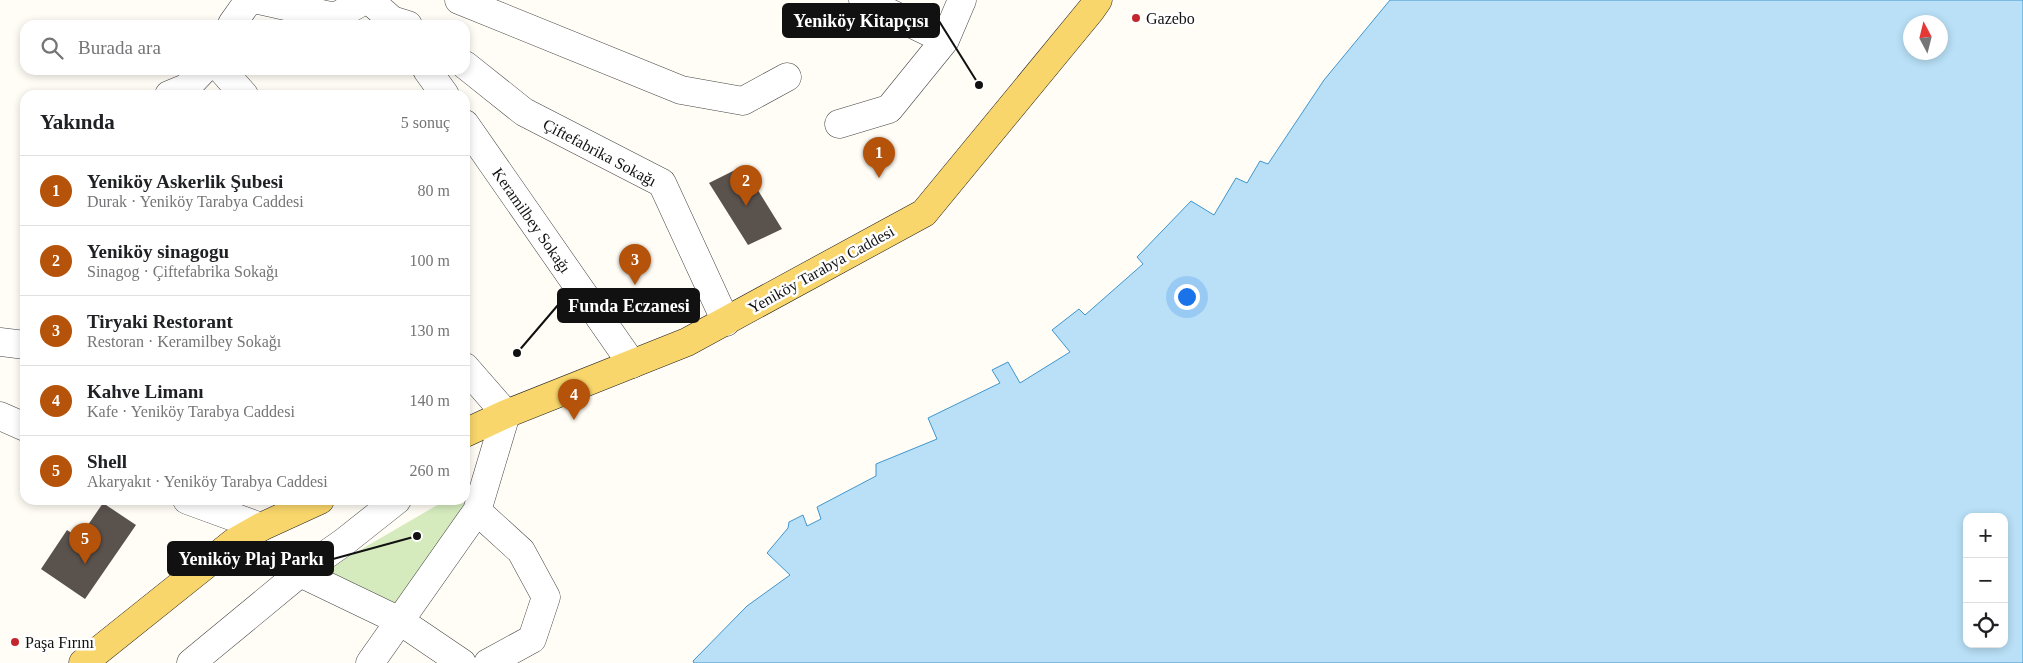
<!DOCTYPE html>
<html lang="tr">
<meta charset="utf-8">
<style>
body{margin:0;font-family:"Times New Roman",serif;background:#f2f2f2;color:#202124}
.controls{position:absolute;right:15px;bottom:15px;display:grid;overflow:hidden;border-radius:10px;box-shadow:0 2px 8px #0003}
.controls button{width:45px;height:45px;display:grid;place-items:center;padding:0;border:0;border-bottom:1px solid #e0e0e0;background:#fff;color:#202124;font:25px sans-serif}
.compass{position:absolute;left:1903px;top:15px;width:45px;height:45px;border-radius:50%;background:#fff;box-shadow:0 2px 8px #0003;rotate:353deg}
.you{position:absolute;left:1186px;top:296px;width:18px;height:18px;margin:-12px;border:4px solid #fff;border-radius:50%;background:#1a73e8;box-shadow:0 0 0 8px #1a73e833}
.badge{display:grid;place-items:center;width:32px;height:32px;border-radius:50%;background:#b45309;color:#fff;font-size:16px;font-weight:700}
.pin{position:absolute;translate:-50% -41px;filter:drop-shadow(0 1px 2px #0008)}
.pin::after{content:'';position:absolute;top:26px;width:18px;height:15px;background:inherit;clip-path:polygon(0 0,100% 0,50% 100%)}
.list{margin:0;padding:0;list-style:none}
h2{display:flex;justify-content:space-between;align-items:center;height:65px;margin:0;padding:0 20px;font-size:21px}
h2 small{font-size:16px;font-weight:400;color:#757577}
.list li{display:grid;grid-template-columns:32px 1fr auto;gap:15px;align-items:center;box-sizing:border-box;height:70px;padding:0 20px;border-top:1px solid #e0e0e0}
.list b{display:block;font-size:19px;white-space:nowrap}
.list p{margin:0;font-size:16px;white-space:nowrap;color:#757577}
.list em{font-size:16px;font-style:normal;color:#757577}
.icon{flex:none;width:28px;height:28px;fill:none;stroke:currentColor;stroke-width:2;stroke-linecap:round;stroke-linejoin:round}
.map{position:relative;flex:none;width:2023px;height:663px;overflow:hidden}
.search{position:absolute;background:#fff;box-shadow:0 2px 8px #0003;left:20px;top:20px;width:450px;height:55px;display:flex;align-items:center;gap:12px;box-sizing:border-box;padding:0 18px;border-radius:15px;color:#757577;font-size:19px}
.panel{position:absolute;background:#fff;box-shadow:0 2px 8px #0003;left:20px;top:90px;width:450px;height:415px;border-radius:15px}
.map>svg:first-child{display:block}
.green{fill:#d5ebbd}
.water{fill:#b9e0f7;stroke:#3f96cf;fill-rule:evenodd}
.building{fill:#5a524d}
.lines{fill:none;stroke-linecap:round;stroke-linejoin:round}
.street-casing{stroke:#444;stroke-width:29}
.primary-casing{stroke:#222;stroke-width:29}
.street{stroke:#fff;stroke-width:28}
.primary{stroke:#f9d66b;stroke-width:28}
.poi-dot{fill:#c4262e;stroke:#fff;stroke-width:2}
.labels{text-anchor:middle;stroke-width:5;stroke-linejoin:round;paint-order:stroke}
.poi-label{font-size:16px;fill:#111;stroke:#fff;text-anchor:start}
.street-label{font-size:16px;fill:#111;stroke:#fff}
.leader{fill:none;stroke:#111;stroke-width:2}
.callout-dot{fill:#111;stroke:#fff;stroke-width:2}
.callout{fill:#111;stroke:#111;stroke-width:2}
.callout-label{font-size:18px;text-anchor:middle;font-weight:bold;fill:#fff}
</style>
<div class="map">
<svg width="2023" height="663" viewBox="0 0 2023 663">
<rect width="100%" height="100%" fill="#fffdf5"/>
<path class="green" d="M497 471 395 607 324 571 446 500H465V489Z"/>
<path class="water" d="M1390 0H2023V663H694L693 661 747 606 790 575 767 553 788 528 789 522 803 515 807 526 821 519 817 507 876 476V464L937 439 928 418 1000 383 992 370 1008 362 1020 383 1070 352 1052 330 1079 309 1085 315 1143 264 1137 257 1191 201 1214 215 1236 178 1247 183 1260 161 1268 164 1324 80ZM1910 22H1940V52H1910ZM1967 517H2004V644H1967Z"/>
<path class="building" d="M743 166 782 229 748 245 709 183Z
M465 284 470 290 465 293Z
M103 503 136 525 85 599 41 569 67 530 79 538Z"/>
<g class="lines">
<defs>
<path id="street" d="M259 0 335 17 365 0
M369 0 392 20 408 25
M459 0 681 90 743 101 787 77
M863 0 945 40
M232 24 249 0
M465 65 524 112 662 183 726 322
M222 70 244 95
M427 70 445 95
M169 95 186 88 203 70
M465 124 632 364
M839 124 889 109 945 40 962 0
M0 342 25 345
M465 367 506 414
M0 416 25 427
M187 500 261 527
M477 511 521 551 546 597 532 639 488 663
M300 573 400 621 462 663
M191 663 300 573 344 542 397 500
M370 663 477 511 506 414"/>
<path id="primary" d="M465 433 506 414 687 342 924 213 1091 10 1098 0
M83 663 233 543 261 527 320 500"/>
</defs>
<use href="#street" class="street-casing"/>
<use href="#primary" class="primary-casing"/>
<use href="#street" class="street"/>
<use href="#primary" class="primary"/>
</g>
<g class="poi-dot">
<circle cx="1136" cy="18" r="5"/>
<circle cx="15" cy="642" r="5"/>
</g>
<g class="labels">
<g class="poi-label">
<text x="1146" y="24">Gazebo</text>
<text x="25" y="648">Paşa Fırını</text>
</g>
<g class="street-label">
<text transform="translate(600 152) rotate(28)" y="6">Çiftefabrika Sokağı</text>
<text transform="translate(532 220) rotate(55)" y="6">Keramilbey Sokağı</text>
<text transform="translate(821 269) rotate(-29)" y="6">Yeniköy Tarabya Caddesi</text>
</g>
</g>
<path class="leader" d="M979 85L939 21M517 353L558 305M417 536L333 559"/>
<g class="callout-dot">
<circle cx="979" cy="85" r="5"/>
<circle cx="517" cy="353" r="5"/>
<circle cx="417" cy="536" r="5"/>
</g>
<g class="callout">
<rect x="783" y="4" width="156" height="33" rx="5"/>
<rect x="558" y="289" width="141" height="33" rx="5"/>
<rect x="168" y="542" width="165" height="33" rx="5"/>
</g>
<g class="callout-label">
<text x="861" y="27">Yeniköy Kitapçısı</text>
<text x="629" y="312">Funda Eczanesi</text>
<text x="251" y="565">Yeniköy Plaj Parkı</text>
</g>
</svg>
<div class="controls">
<button>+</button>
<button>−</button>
<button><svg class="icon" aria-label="locate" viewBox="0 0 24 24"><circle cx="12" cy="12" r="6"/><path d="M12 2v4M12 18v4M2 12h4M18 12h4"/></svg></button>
</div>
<svg class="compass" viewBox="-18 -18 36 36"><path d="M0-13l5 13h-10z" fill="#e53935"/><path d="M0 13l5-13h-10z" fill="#757577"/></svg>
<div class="you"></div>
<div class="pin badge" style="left:879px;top:178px">1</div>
<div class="pin badge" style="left:746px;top:206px">2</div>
<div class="pin badge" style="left:635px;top:285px">3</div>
<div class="pin badge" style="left:574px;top:420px">4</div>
<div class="pin badge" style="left:85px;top:564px">5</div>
<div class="search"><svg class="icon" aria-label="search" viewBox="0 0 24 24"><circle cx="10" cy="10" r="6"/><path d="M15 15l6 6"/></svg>Burada ara</div>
<section class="panel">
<h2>Yakında<small>5 sonuç</small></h2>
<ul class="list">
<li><span class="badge">1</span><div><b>Yeniköy Askerlik Şubesi</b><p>Durak · Yeniköy Tarabya Caddesi</p></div><em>80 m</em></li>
<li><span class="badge">2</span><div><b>Yeniköy sinagogu</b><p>Sinagog · Çiftefabrika Sokağı</p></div><em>100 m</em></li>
<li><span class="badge">3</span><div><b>Tiryaki Restorant</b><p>Restoran · Keramilbey Sokağı</p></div><em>130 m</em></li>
<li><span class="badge">4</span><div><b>Kahve Limanı</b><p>Kafe · Yeniköy Tarabya Caddesi</p></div><em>140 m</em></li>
<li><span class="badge">5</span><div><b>Shell</b><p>Akaryakıt · Yeniköy Tarabya Caddesi</p></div><em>260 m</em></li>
</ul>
</section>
</div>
